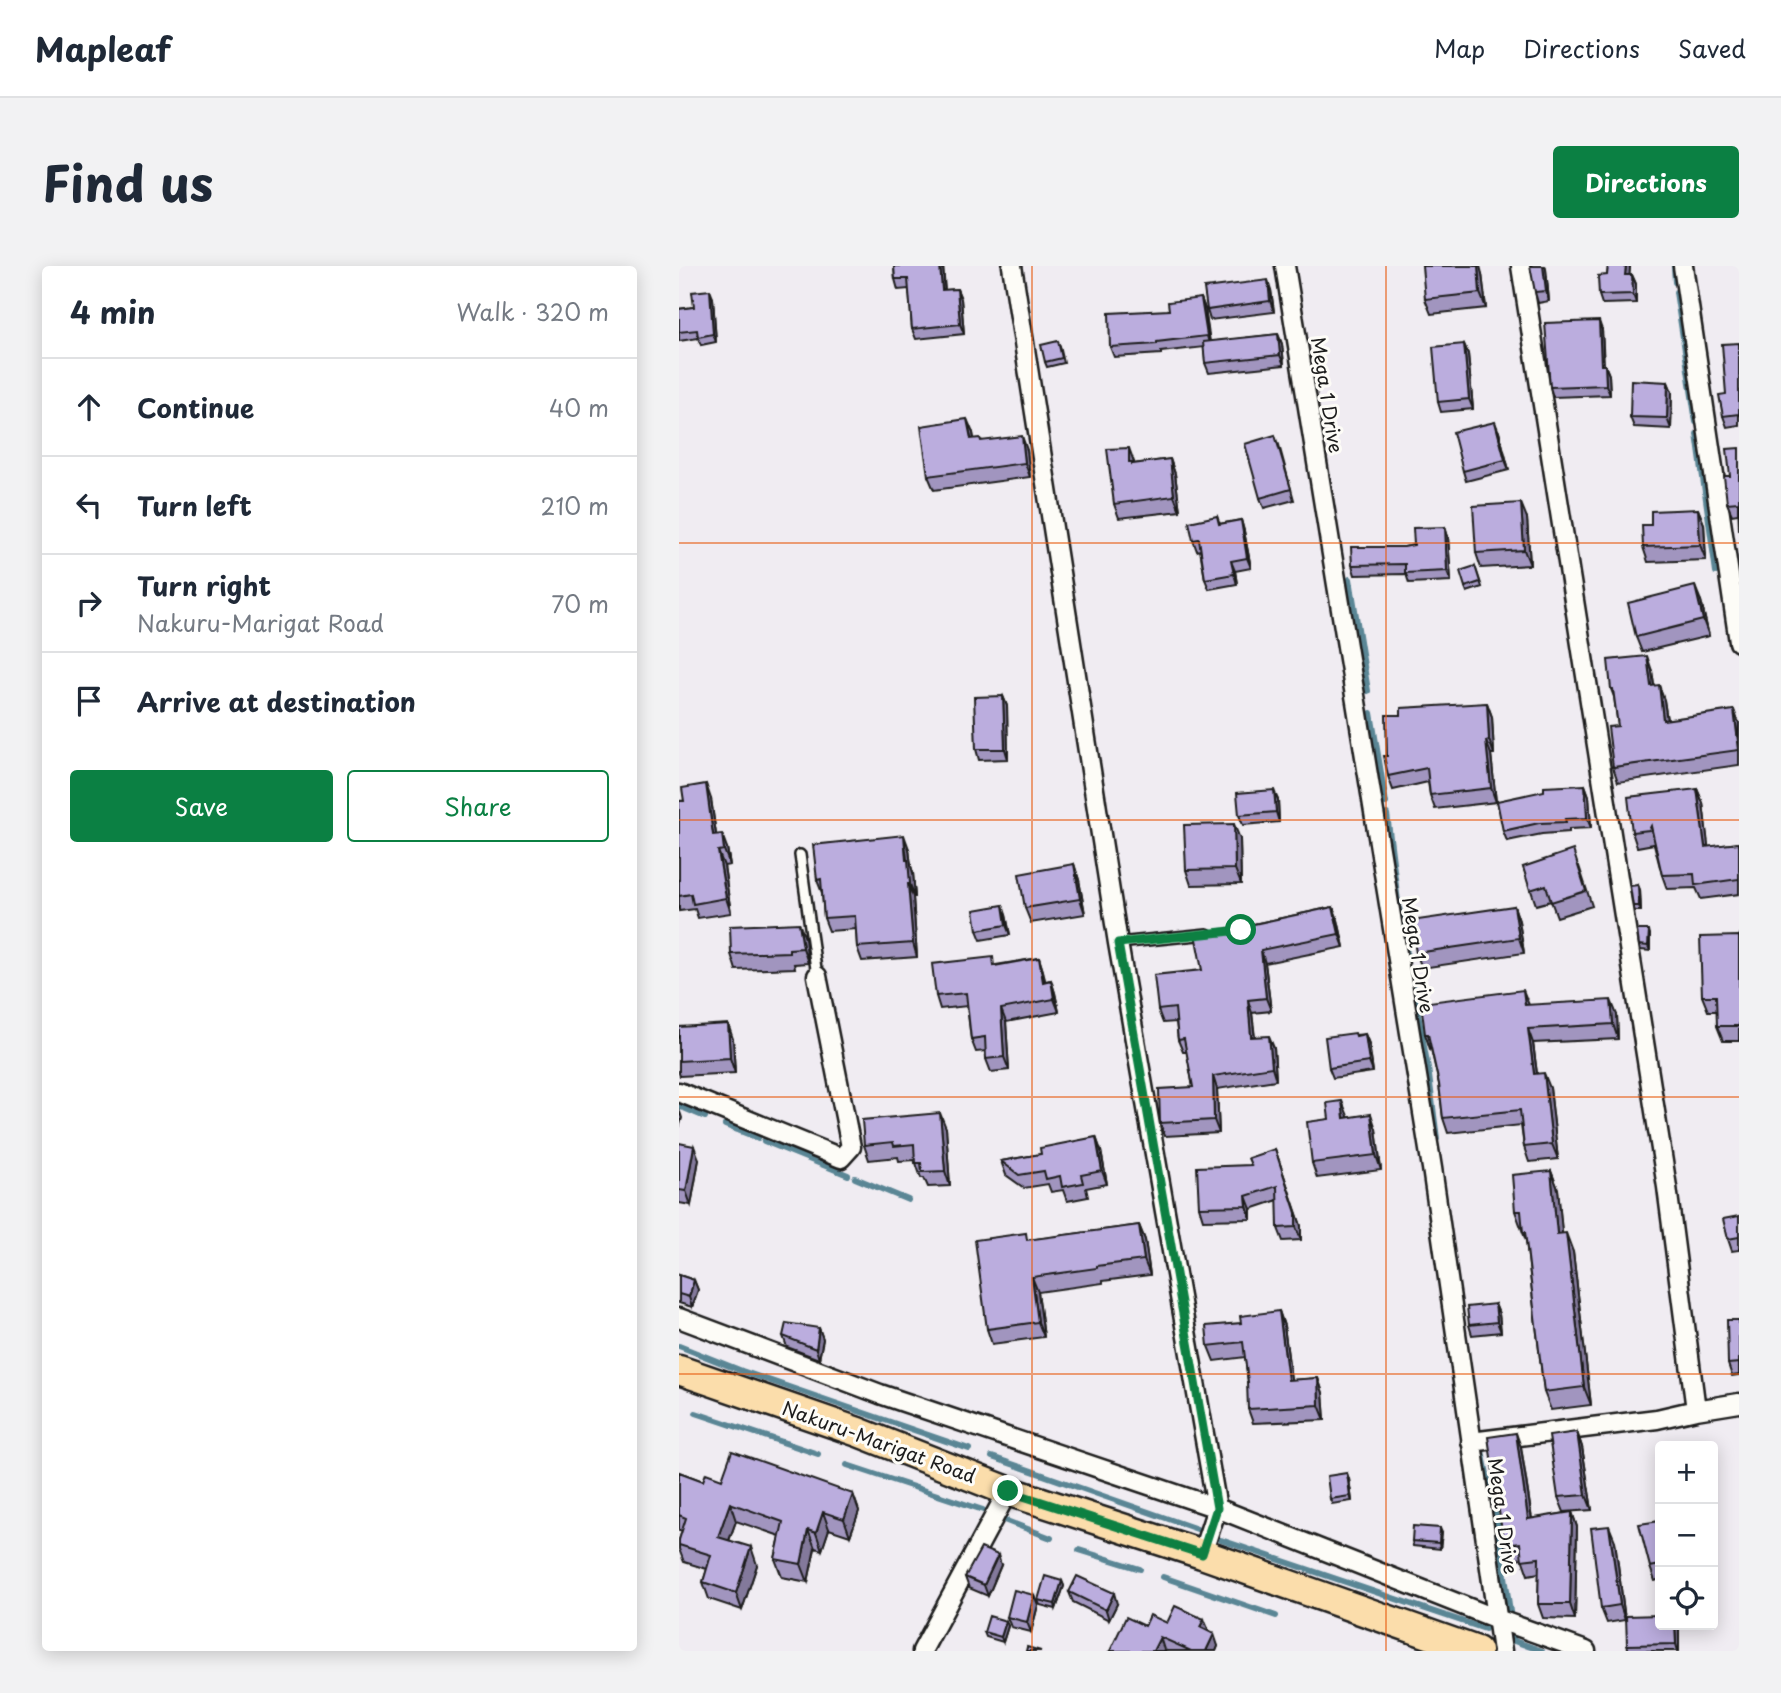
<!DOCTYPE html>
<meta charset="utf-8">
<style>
body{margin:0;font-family:"Playpen Sans",sans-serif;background:#f2f2f3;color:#1f2937}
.controls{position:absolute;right:21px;bottom:21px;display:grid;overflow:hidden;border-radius:7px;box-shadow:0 4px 18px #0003}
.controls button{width:63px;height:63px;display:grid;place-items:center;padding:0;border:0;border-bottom:2px solid #e0e1e3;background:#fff;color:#1f2937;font:35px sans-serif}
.stop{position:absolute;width:21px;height:21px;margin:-16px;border:5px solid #0b8043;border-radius:50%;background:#fff}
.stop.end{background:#0b8043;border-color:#fff;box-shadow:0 2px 7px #0008}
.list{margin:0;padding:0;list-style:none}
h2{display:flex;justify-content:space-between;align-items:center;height:91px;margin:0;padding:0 28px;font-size:30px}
h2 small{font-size:23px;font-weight:400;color:#747a83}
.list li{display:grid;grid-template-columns:46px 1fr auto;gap:21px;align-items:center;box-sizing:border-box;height:98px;padding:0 28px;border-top:2px solid #e0e1e3}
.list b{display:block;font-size:26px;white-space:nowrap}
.list p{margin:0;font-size:23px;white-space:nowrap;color:#747a83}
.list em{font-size:23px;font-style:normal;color:#747a83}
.actions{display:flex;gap:14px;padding:21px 28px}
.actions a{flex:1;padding:16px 0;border:2px solid #0b8043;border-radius:7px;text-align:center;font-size:24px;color:#0b8043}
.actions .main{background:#0b8043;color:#fff}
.icon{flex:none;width:38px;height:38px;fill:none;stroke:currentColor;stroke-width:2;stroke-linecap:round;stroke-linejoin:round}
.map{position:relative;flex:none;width:1060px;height:1385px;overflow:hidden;border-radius:7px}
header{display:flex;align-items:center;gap:42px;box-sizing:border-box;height:98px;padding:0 35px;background:#fff;border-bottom:2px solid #e0e1e3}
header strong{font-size:33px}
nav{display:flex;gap:38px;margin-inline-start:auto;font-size:24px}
.intro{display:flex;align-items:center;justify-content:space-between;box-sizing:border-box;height:168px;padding:0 42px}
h1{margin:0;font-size:49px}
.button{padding:18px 32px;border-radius:7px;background:#0b8043;color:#fff;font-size:24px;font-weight:700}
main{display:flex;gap:42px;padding:0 42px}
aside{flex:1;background:#fff;border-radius:7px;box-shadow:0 4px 18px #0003}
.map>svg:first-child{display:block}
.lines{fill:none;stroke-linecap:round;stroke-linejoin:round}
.stream{stroke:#5a8695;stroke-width:6}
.service-casing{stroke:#1c1c1c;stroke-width:14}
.minor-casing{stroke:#1c1c1c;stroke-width:23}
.primary-casing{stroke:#1c1c1c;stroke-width:33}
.service{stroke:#fdfcf7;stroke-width:9}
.minor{stroke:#fdfcf7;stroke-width:18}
.primary{stroke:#fbddab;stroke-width:28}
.wall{fill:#a195bf;stroke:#1c1c1c;stroke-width:2}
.shaded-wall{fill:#83799b;stroke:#1c1c1c;stroke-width:2}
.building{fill:#bbadde;stroke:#1c1c1c;stroke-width:2}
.route{stroke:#0b8043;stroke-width:9}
.grid{fill:none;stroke:#e8590c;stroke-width:2;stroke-opacity:0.55}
.labels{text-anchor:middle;stroke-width:6;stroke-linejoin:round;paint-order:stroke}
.street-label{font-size:19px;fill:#1c1c1c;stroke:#fdfcf7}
</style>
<header>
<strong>Mapleaf</strong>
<nav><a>Map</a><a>Directions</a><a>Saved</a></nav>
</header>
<div class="intro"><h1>Find us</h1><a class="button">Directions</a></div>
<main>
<aside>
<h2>4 min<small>Walk · 320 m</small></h2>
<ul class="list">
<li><svg class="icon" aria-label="ahead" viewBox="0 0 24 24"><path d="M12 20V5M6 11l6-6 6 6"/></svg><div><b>Continue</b></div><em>40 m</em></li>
<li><svg class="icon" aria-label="left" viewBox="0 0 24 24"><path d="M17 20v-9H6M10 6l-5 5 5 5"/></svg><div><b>Turn left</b></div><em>210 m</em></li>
<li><svg class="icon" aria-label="right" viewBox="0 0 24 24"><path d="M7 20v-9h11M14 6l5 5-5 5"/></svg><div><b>Turn right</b><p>Nakuru-Marigat Road</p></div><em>70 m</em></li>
<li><svg class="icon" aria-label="arrive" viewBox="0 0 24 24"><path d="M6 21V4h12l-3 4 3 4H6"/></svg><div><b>Arrive at destination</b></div></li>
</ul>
<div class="actions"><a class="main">Save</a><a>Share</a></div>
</aside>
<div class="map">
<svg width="1060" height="1385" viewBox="0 0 1060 1385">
<rect width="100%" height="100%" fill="#f0ecf2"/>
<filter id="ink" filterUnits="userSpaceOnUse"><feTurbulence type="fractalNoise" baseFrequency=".0143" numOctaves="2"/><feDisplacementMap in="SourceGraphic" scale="14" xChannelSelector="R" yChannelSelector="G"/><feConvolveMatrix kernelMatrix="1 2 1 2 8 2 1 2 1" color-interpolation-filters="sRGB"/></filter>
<g filter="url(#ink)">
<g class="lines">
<path class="stream" d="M995 0 996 16
M997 26 1017 156
M1018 168 1037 306
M671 313 689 425
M692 447 707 537
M708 548 719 636 728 688
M733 716 749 802 758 873
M0 840 26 851
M46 859 79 872
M85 875 169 909
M176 912 229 934
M0 1080 63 1105 290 1183
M17 1147 139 1188
M802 1180 819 1260 831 1346
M313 1191 518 1263
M168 1199 304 1244
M325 1254 372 1272
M542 1274 806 1363
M400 1284 461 1303
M484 1311 597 1350
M833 1363 835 1375 863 1385"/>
<defs>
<path id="service" d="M121 589 138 710
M439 677 528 668"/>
<path id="minor" d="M333 0 439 677 538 1242 523 1288
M606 0 753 902 823 1385
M1004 0 1060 376
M0 826 162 892 172 881 138 710
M0 1052 201 1128 538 1242 818 1353 907 1385
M1017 1144 1060 1137
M792 1176 978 1153 1017 1144 988 921 842 0
M243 1385 329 1225"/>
<path id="primary" d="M0 1104 179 1166 329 1225 523 1288 798 1385"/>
</defs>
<use href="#service" class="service-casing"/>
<use href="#minor" class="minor-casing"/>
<use href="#primary" class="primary-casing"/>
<use href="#service" class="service"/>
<use href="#minor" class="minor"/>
<use href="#primary" class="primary"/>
</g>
<path class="wall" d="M215 0H264L266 24 278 23 282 33 285 68 237 73 233 63 230 23 219 24 216 13Z
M929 0H951L950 9H953L957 18V37L923 38 920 29 928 9Z
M867 3 870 35 859 37 856 26Z
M803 8 807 42 752 48 746 33Z
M592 24 595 46 531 54 528 44Z
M34 32 37 76 22 79 19 72 0 75V43L15 41Z
M522 32 526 43 531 76 599 68 603 78 605 99 530 107 526 97 525 81 482 86V88L435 91 431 81 490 44Z
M923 64 925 99H926L930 109 931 129 874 131 871 121Z
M1060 77V159L1048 161 1044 150 1047 128Z
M785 78 789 88 794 143 762 146 759 136Z
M381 80 385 97 368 101 366 96Z
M989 116 993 126 992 163 955 161 951 151Z
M820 166 830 204 787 215 784 205Z
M294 167 295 173 348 184 351 211 255 224 249 210Z
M600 179 615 234 585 242 581 232Z
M1060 182 1059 248 1053 249 1048 237 1051 210Z
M491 193 496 208 501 245 440 252 435 238 455 196V198Z
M1019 243 1025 258 1027 294 969 296 964 281 972 259Z
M538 250 541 258 562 254 565 265 572 302 556 305 558 318 530 323 526 313 521 284 518 285 514 274Z
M848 252 851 299 802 302 797 287Z
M766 261 769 271 772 315 730 317 727 308 676 309 673 299 725 281 735 279Z
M796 300 803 321 788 326 786 321Z
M1022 335 1030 370 963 386 957 371Z
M973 405 975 419 985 434 988 454 1060 457V499L939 516 934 501 939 460 935 431 932 423Z
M324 430 328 440 329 493 300 494 297 483Z
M808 437 813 451 815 488H812L817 536 756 543 751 529 749 516 714 524 709 510 708 490 722 449Z
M906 519 910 530 912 562 890 563V566L863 568 828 575 824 565Z
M1018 523 1024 537 1029 581 1060 577V628L1022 633 1017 622 988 623 983 609 975 578 958 581 953 566Z
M32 533 37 568 48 582 51 599 45 600 52 647 19 652 16 643 0 645V535Z
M599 534 600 556 564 559 560 549Z
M561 573 562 618 512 619 507 604Z
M230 583 232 600 234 607 236 631H234L238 691 183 695 178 681 177 663 150 665 145 652 143 627 138 614Z
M395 598 400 614 406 648 352 657 346 642Z
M900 600 913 640 878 651 872 635 857 639 844 601Z
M959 619 961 624 962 645H956L954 640Z
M835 640 840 655 845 687 743 702 737 687Z
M654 641 659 654 665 681 586 697 592 745 573 747 576 771 595 782 597 814 538 823 540 867 486 870 481 857 514 821 508 786H504L499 774 497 756 484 757 479 744 570 659Z
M327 649 331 669 302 674 298 664Z
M971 669V685L962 684 960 679Z
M1060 670V775H1044L1038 760V745H1029L1023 730Z
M126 672 129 697 115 698 116 702 57 704 52 688Z
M360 692 364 705 366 715 372 714 376 727 380 746 327 756 330 804 312 806 307 793V785L297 786 292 773 288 740 261 743 257 730 317 699Z
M850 739 938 749 939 773 854 777 858 808 871 822 879 893 850 896 845 881 842 859 769 867 764 852 760 818 752 783H751L746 768Z
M0 761 54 773 56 807 1 810 0 807Z
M686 768 690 778 694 806 654 812 650 802 677 769Z
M669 851 697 863 702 904 638 912 633 897Z
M267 862 271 920 249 921 245 912H242L236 894 220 895 219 891 190 894 185 879Z
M417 871 422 885 428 918 407 922 409 931 388 935 384 924 372 926 369 918 345 922 327 909 322 895 362 888Z
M0 877 20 893 12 939 0 937Z
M596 883 622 960V974L604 975 599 962V934L572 943V953L524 954 520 941 572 899Z
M872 905 879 923 883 968 894 986 912 1139 872 1144 865 1126 847 975 836 945Z
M1060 950V984L1053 985 1049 973Z
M460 959 466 974 471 1009 424 1015V1017L359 1026 365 1071 313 1078 308 1063 350 974Z
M0 1009 15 1014 19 1024 13 1041 0 1037Z
M816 1038 820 1048 822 1066 793 1069 790 1059Z
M600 1045 605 1060 612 1114 639 1112 644 1127 646 1154 574 1157 569 1143V1116L566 1091 535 1095 529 1080 562 1057Z
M1060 1054V1109L1053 1110 1049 1098Z
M140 1062 144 1073 140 1093 108 1081 104 1070Z
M898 1166 903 1181 913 1244 885 1246 879 1231Z
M842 1181 853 1253 893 1246 898 1261 896 1353 864 1352 859 1338 860 1307 849 1309 843 1292 831 1294 825 1279Z
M0 1206 24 1215 43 1213 174 1228 180 1245 171 1270 150 1263 143 1284 136 1282 129 1316 103 1311 96 1293 101 1270 57 1255 50 1275 78 1299 63 1344 30 1333 24 1316 28 1303 5 1296 0 1283V1274L3 1265 0 1264Z
M670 1213 673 1235 653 1238 651 1233Z
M981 1255V1313L976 1315 971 1301Z
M763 1267 761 1283 734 1280 733 1275Z
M936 1275 946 1354 928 1357 922 1342Z
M322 1299 309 1330 290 1322 286 1311Z
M383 1315 385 1320 377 1343 361 1339 359 1334Z
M390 1326 438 1338 430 1354 394 1336Z
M359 1339 352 1366 332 1361 328 1351Z
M327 1355 329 1360 324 1376 307 1371 305 1366Z
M488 1357 529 1365 539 1380 537 1385H488L485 1384V1385H431L466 1360Z
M1000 1359V1385H950L948 1379Z"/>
<path class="shaded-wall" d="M261 0H264L266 34 263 24Z
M799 0H801L803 8 807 42 801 27Z
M864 0H866L867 3 870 35 867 25Z
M947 0H951L950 18 946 9Z
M953 9 957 18V37L954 28Z
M589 14 592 24 595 46 591 35Z
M278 23 282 33 285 68 281 58Z
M31 24 34 32 37 76 34 68Z
M522 32 526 43 531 80 528 70Z
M920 55 923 64 925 109 922 99Z
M599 68 603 78 605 99 601 89Z
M785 78 789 88 794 143 790 133Z
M926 99 930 109 931 129 927 119Z
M989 116 993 126 992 163 988 152Z
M288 153 294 167 297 187 292 173Z
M816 156 820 166 830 204 826 194Z
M343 170 348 184 351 211 346 197Z
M450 182 455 196V201L450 196Z
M491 193 496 208 501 245 495 230Z
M842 237 848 252 851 299 845 284Z
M1019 243 1025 258 1027 294 1021 279Z
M562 254 565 265 572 302 568 292Z
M766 261 769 271 772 315 768 305Z
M552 295 556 305 558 318 555 308Z
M1016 320 1022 335 1030 370 1024 354Z
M968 390 973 405 977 435 972 420Z
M980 419 985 434 990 469 984 454Z
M324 430 328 440 329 493 326 483Z
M808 437 813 451 815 488 810 474Z
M1055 444 1060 457V478Z
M807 475 812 488 817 536 812 522Z
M27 518 32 533 39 583 34 569Z
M906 519 910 530 912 562 908 552Z
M1018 523 1024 537 1031 595 1026 581Z
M595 524 599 534 600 556 597 546Z
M555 558 561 573 562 618 556 603Z
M43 568 48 582 51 599 45 584Z
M225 569 230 583 232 600 234 607 236 631 231 618Z
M39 585 45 600 52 647 47 632Z
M395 598 400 614 406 648 401 633Z
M229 618 234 631 238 691 234 677Z
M959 619 961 624 962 645 960 640Z
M324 639 327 649 331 669 327 659Z
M835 640 840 655 845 687 840 672Z
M654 641 659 654 665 681 660 668Z
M120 657 126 672 129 697 124 682Z
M970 664 971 669V685L969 680Z
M582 684 586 697 592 745 587 732Z
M360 692 364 705 369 729 364 716Z
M372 714 376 727 380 746 375 733Z
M844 724 850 739H846Z
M569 734 573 747 577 784 572 771Z
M932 734 938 749 939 773 934 758Z
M322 743 327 756 330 804 325 791Z
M49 758 54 773 56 807 51 792Z
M849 763 854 777 860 823 855 808Z
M686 768 690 778 694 806 690 796Z
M590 770 595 782 597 814 593 801Z
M865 807 871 822 879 893 873 878Z
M534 810 538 823 540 867 535 854Z
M663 835 669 850 671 867 665 852Z
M0 843 3 852 0 862Z
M261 847 267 862 271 920 266 905Z
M692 848 697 863 702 904 697 889Z
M417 871 422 885 428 918 423 905Z
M15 880 20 893 12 939 7 925Z
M596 883 622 960V974L617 961Z
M872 905 879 923 885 987 878 968Z
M567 930 572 943V953L568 940Z
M460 959 466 974 471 1009 465 994Z
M887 967 894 986 912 1139 905 1121Z
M353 1011 359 1026 365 1071 359 1056Z
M15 1014 19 1024 13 1041 10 1031Z
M816 1038 820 1048 822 1066 818 1056Z
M600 1045 605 1060 614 1128 609 1114Z
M140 1062 144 1073 140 1093 137 1083Z
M639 1112 644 1127 646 1154 640 1139Z
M898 1166 903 1181 913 1244 907 1229Z
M837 1167 842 1181 855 1268 849 1253Z
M668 1207 670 1213 673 1235 671 1230Z
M174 1228 180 1245 171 1270 165 1253Z
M51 1237 57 1255 45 1288 39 1271Z
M144 1246 150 1263 143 1284 137 1267Z
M893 1246 898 1261 896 1353 891 1338Z
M930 1260 936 1275 946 1354 941 1339Z
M761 1262 763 1267 761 1283 760 1277Z
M129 1264 136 1282 129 1316 122 1298Z
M72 1281 78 1299 63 1344 57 1327Z
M319 1289 322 1299 309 1330 305 1319Z
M383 1315 385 1320 377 1343 376 1338Z
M435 1327 438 1338 430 1354 427 1344Z
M355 1329 359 1339 352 1366 348 1356Z
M525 1353 530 1365 521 1361Z
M327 1355 329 1360 324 1376 322 1371Z
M996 1359H1000V1385H999L997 1378Z
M535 1368 539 1380 537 1385H527Z
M481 1371 485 1384V1385H474Z"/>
<path class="building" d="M215 0H261L263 24 278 23 281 58 233 63 229 13H216Z
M743 0H799L801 27 746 33Z
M851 0H864L867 25 856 26Z
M929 0H947L946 9H953L954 28 920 29 919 10 928 9Z
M589 14 591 35 528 44 525 22Z
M31 24 34 68 19 71 18 64 0 66V43L15 41 13 26Z
M522 32 528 70 478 76V78L431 81 430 47 490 44 489 36Z
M920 55 922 99H926L927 119 871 121 866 57Z
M599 68 601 89 526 97 524 76Z
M379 75 383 92 366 96 362 79Z
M1060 77V148L1044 150 1040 129 1047 128 1043 78Z
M785 78 790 133 759 136 754 81Z
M952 114 989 116 988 152 951 151Z
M288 153 292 173 301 172 302 175 343 170 346 197 249 210 242 160Z
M816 156 826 194 784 205 774 166Z
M596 169 612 223 581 232 566 178Z
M450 182V196H453V198L491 193 495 230 435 238 428 183Z
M1060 182V264L1059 236 1048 237 1045 210H1051L1048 183Z
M842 237 845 284 797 287 794 240Z
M1019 243 1021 279 964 281 963 259H972V245Z
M538 250 540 258 562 254 568 292 552 295 555 308 526 313 520 273 514 274 510 256Z
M766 261 768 305 726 307V298L673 299 672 281H725L735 279 734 262Z
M796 300 801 316 786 321 781 305Z
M1016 320 1024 354 957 371 949 337Z
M968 390 972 420 980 419 984 454 1055 444 1060 484 934 501 929 461 939 460 934 423H932L929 394Z
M324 430 326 483H297L295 431Z
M808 437 810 474 807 475 812 522 751 529 748 502 709 510 705 490H708L707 449H722V442Z
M27 518 34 569 43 568 45 584 39 585 47 632 14 638 12 628 0 630V535H5L3 522Z
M906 519 908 552 886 553 887 556 860 557 824 565 818 535 865 525V521Z
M1018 523 1026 581 1060 577V613L1016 619 1015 608 983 609 972 560 970 564 953 566 949 531Z
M595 524 597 546 560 549 558 527Z
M555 558 556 603 507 604 505 559Z
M225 569 227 594H229L231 618H229L234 677 178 681 176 650 145 652 142 613 138 614 134 579Z
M894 584 907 625 872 636 867 619 851 624 844 601Z
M395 598 401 633 346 642 340 608Z
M959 619 960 640H954L951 620Z
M324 639 327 659 298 664 295 644Z
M835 640 840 672 737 687 732 655Z
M654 641 660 668 582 684 587 732 569 734 572 771 590 770 593 801 534 810 535 854 481 857 480 823 514 821 505 773 499 774 496 742 479 744 475 709 523 704 516 668 570 659Z
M120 657 124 682 110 683V686L52 688 51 660Z
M958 664H970L969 680 960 679Z
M1060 670V760H1038L1037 730H1023L1021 671Z
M314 691 315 700 360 692 364 716 372 714 375 733 322 743 325 791 307 793 306 771 292 773 287 727 257 730 253 698Z
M844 724 846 739 932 734 934 758 849 763 855 808 865 807 873 878 845 881 841 844 764 852 760 818 749 768H746L742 737Z
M49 758 51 792 0 795V761Z
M676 767 677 770 686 768 690 796 650 802 646 771Z
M663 835 665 852 692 848 697 889 633 897 628 856 650 853 648 837Z
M261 847 266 905 243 906 242 897H236L235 878 215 880 214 876 185 879 183 854Z
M417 871 423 905 402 909 404 917 383 921 381 910 367 913 365 905 340 909 322 895 362 888 361 882Z
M0 877 15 880 7 925 0 924Z
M596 883 617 947V961L599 962 598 920 567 930 568 940 520 941 518 901 572 899 569 892Z
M872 905 878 968 887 967 905 1121 865 1126 846 966H844L842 945H836L833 909Z
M1060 950V971L1049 973 1044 953Z
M460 959 465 994 418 1000V1002L353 1011 359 1056 308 1063 296 974 347 967 348 974Z
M0 1009 15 1014 10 1031 0 1028Z
M816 1038 818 1056 790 1059 788 1041Z
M600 1045 609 1114 639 1112 640 1139 569 1143 568 1116H569L564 1076 529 1080 527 1060 562 1057 561 1050Z
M1048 1054H1060V1097L1049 1098Z
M107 1057 140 1062 137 1083 104 1070Z
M898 1166 907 1229 879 1231 870 1170Z
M837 1167 849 1253 893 1246 891 1338H859L860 1292 843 1294 841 1277 825 1279 809 1171Z
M53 1185 174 1228 165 1253 144 1246 137 1267 129 1264 122 1298 96 1293 104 1256 51 1237 39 1271 72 1281 57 1327 24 1316 32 1289 0 1279V1274L7 1252 0 1249V1206L24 1215 27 1207 43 1213Z
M668 1207 671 1230 651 1233 648 1210Z
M981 1255V1299L971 1301 960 1258Z
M734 1260 761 1262 760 1277 733 1275Z
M930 1260 941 1339 922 1342 912 1262Z
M302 1282 319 1289 305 1319 286 1311Z
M366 1310 383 1315 376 1338 359 1334Z
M398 1310 435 1327 427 1344 390 1326Z
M335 1324 355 1329 348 1356 328 1351Z
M496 1340 525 1353 521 1361 535 1368 527 1385H512L481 1371 474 1385H431L447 1351 466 1360 471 1349 488 1357Z
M981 1349V1359H996L997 1378 948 1379 947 1350Z
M310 1350 327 1355 322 1371 305 1366Z
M348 1381 362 1385H347Z"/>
</g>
<g class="lines" filter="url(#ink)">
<path class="route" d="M329 1225 523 1288 538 1242 439 677 562 664"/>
</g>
<path class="grid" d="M353 0V1385M707 0V1385M0 277H1060M0 554H1060M0 831H1060M0 1108H1060"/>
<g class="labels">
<g class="street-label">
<text transform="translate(648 129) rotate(81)" y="7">Mega 1 Drive</text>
<text transform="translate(739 689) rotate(81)" y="7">Mega 1 Drive</text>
<text transform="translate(200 1176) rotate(20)" y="7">Nakuru-Marigat Road</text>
<text transform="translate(824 1250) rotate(82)" y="7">Mega 1 Drive</text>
</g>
</g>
</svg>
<div class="controls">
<button>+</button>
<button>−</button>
<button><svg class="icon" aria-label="locate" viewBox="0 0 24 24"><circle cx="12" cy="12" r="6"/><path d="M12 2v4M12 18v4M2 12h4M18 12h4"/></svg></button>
</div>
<div class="stop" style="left:562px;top:664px"></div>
<div class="stop end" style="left:329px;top:1225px"></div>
</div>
</main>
